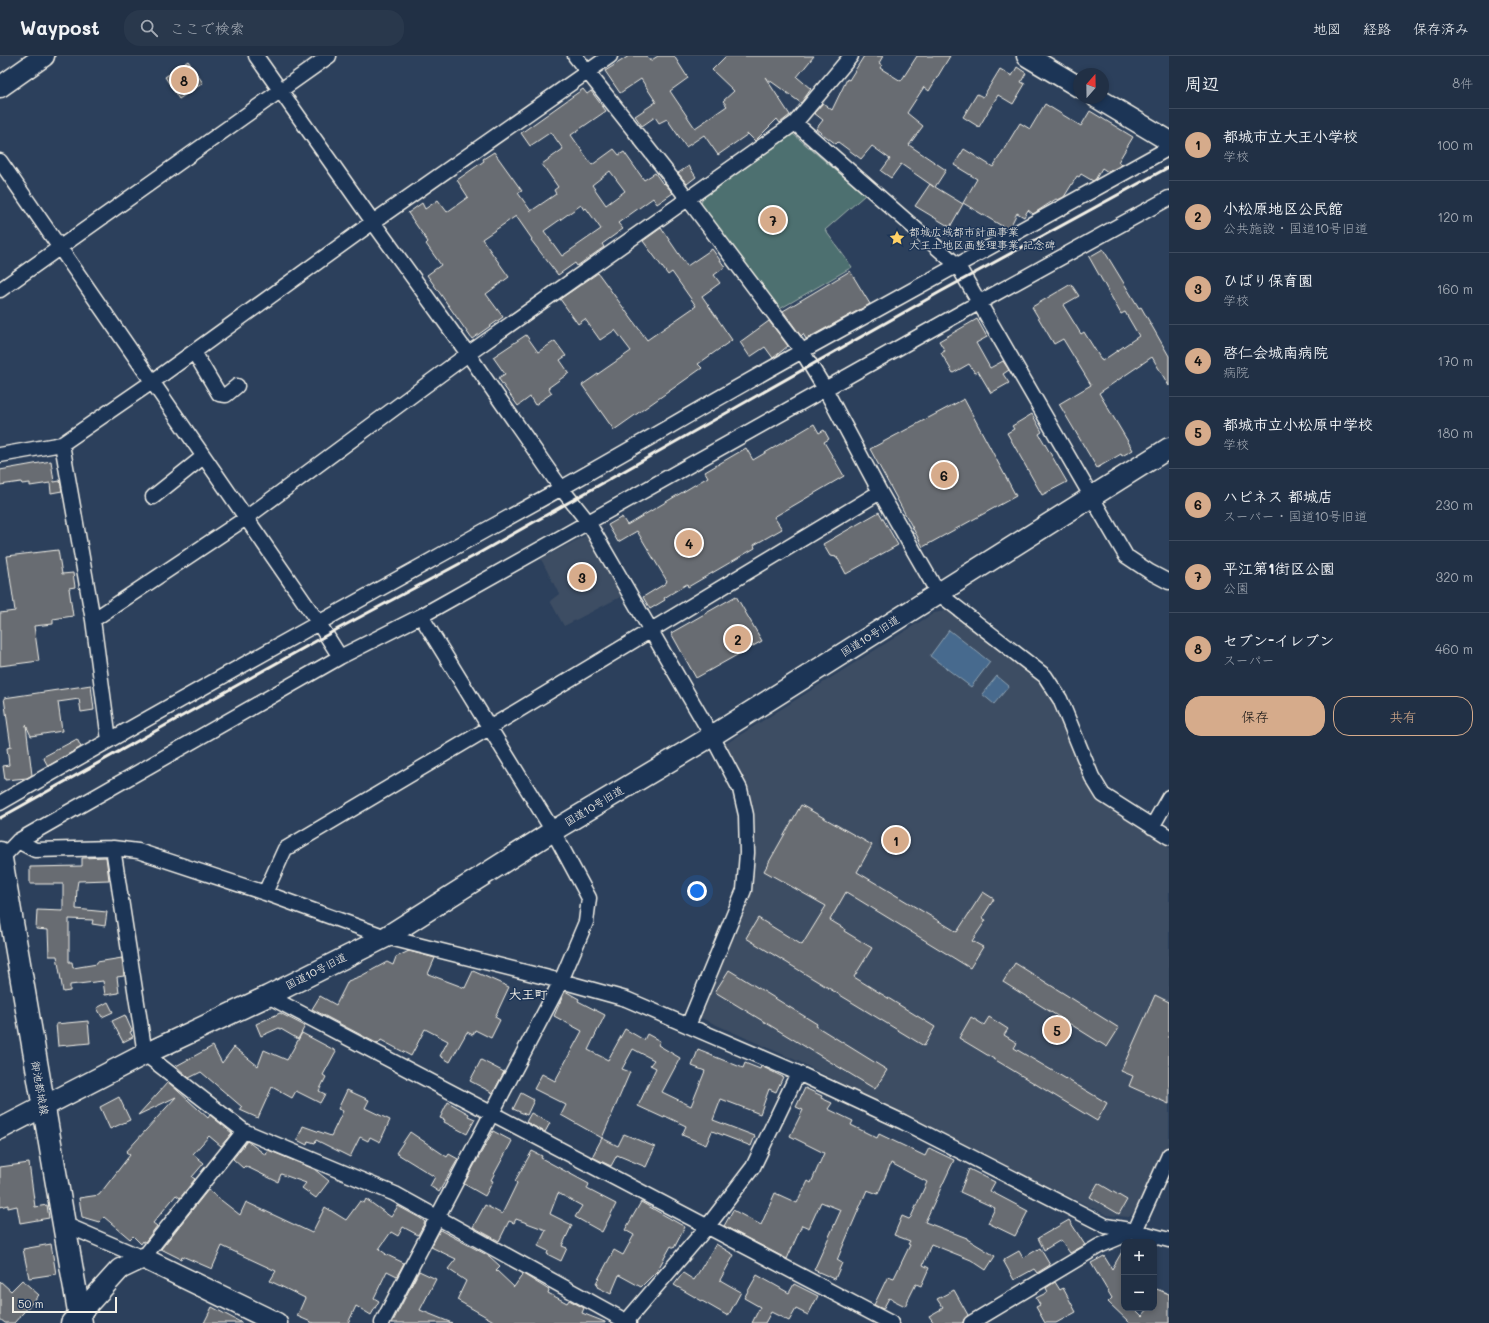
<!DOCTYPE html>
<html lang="ja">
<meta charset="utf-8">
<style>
body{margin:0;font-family:Mali,"Klee One",sans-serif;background:#29384c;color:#f1f3f6}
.controls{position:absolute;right:12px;bottom:12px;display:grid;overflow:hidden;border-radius:8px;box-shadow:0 2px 6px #0003}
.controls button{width:36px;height:36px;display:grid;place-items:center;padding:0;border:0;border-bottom:1px solid #3e4b5e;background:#213045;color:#f1f3f6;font:20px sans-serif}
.compass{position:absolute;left:1073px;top:12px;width:36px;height:36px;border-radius:50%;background:#213045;box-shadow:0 2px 6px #0003;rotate:20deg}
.scale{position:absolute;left:12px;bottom:10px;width:105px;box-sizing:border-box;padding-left:4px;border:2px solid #f4f1e8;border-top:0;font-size:11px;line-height:14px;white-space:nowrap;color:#f4f1e8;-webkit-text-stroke:3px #1d3557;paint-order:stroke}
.you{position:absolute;left:697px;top:835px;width:14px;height:14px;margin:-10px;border:3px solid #fff;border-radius:50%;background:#1a73e8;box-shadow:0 0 0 6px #1a73e833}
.badge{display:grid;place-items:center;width:26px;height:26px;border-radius:50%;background:#d6ab8b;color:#111;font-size:13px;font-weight:700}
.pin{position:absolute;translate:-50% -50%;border:2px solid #fff;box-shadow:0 1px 4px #0006}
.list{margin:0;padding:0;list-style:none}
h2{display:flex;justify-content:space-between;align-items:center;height:52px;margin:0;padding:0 16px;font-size:17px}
h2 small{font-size:13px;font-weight:400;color:#a2a9b3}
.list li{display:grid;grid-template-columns:26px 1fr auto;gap:12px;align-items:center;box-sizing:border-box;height:72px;padding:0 16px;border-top:1px solid #3e4b5e}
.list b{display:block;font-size:15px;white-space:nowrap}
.list p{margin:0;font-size:13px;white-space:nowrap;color:#a2a9b3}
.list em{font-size:13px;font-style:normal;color:#a2a9b3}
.actions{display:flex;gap:8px;padding:12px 16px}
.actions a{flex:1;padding:9px 0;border:1px solid #d6ab8b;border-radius:16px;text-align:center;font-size:14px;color:#d6ab8b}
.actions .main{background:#d6ab8b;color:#111}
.icon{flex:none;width:22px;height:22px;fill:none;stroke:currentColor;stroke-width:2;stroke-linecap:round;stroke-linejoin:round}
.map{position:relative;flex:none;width:1169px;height:1267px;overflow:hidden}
header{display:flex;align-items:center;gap:24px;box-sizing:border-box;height:56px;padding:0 20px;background:#213045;border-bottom:1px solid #3e4b5e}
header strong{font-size:19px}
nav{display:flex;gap:22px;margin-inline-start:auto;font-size:14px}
.search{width:280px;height:36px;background:#29384c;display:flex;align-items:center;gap:10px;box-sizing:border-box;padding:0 14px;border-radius:16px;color:#a2a9b3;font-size:15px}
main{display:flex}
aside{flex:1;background:#213045}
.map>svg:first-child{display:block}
.built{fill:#3e4d63}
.green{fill:#4d6f70;stroke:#a0b0ac}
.water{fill:#476b8e;stroke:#8ca1b2}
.building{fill:#686c72;stroke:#f4f1e8;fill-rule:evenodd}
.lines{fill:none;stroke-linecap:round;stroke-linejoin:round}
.street-casing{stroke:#f4f1e8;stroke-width:17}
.secondary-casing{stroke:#f4f1e8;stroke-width:23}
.primary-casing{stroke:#f4f1e8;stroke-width:25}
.street{stroke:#1d3557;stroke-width:14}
.secondary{stroke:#1d3557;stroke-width:20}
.primary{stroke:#1d3557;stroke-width:22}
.rail{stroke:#f4f1e8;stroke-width:3}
.labels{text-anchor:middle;stroke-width:3;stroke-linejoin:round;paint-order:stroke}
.poi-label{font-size:11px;fill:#f4f1e8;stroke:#1d3557;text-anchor:start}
.street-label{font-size:11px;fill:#f4f1e8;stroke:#1d3557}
.quarter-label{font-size:13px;font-weight:bold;fill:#f4f1e8;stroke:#1d3557}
</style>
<header>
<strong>Waypost</strong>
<div class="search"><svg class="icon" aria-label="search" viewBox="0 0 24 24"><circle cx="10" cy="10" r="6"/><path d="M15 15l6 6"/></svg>ここで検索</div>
<nav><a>地図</a><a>経路</a><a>保存済み</a></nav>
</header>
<main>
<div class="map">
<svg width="1169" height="1267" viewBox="0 0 1169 1267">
<rect width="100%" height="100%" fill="#2c405c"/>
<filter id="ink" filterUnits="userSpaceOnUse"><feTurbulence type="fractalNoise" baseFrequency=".025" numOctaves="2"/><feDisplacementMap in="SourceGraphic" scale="8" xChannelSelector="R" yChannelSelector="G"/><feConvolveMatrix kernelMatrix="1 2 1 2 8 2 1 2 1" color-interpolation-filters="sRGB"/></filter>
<g filter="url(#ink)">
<path class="built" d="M585 480 592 483 624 539 564 570 550 545 559 538 541 503Z
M951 554 1041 623 1054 646 1090 732 1101 744 1169 787V1086L1142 1147 1129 1161 1107 1159 888 1052 800 1006 701 962 752 831 755 812V757L745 728 724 689 934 557Z"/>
<path class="green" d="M793 78 865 139 825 174 852 211 778 254 700 153 702 143Z"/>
<path class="water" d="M949 574 990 606 971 631 930 600Z
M997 620 1009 630 994 648 982 638Z"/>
<path class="building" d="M629 0H647L650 5 658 0H674L688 22 670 35 695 72 727 50 723 45 734 35 712 14 726 0H814L797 21 811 33 801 47 765 21 790 59 780 67 777 63 755 85 748 78 718 99 704 79 686 91 667 63 659 67 655 61 642 70 635 60 656 46 641 23 620 37 605 15Z
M864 0H883L879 7 882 9 880 12 901 25 917 0H950L929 35 924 31 907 57 923 70 909 89 946 114 935 131 963 148 950 171 915 150 930 128 934 131 901 108 891 122 881 115 890 103 872 90 861 103 838 86 836 88 816 73 823 64 814 57 823 47 832 54 847 23 849 24Z
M188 5 203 27 179 43 165 21Z
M1017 11 1026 17 1021 26 1025 28 1013 48 998 39 979 71 963 61 977 38 983 41 1000 13 1012 20Z
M583 33 587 38 591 35 606 55 571 79 592 109 614 93 619 99 624 96 644 124 655 117 663 128 664 127 673 137 657 148 653 142 618 167 623 173 602 188 604 191 577 210 575 207 558 219 531 184 532 183 516 160 482 183 509 221 486 238 503 261 472 283 427 219 441 209 426 188 428 186 408 157 422 147 425 153 438 144 447 156 468 141 457 124 484 105 483 103 494 96 522 135 518 137 531 155 556 138 554 134 558 131 542 108 563 93 551 76 530 90 521 77ZM610 115 625 135 606 149 592 129ZM581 149 584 154 586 152 601 173 562 200 544 175Z
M1045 48 1081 70 1090 55 1133 81 1118 106 1122 109 1108 116 1102 112 1095 124 1093 125 1081 118 1079 121 1077 120 1064 141 1058 144 1056 143 1033 158 1028 154 1024 161 1017 157 1010 171 1007 173 963 147 977 123 954 109 964 93 993 111 1020 67 1030 73Z
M689 110 696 121 687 128 678 117Z
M661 172 687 210 712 193 725 211 714 219 720 227 702 240 732 284 698 308 702 312 614 374 582 329 631 295 615 274 600 284 585 263 578 268 560 243 598 217 647 284 696 250 672 216 668 219 643 185Z
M1103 193 1139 252 1141 251 1169 300V330L1152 301 1099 337 1133 394 1122 400 1121 398 1097 412 1059 348 1091 329 1063 283 1054 288 1032 251 1071 228 1079 240 1063 249 1081 278 1084 276 1102 305 1139 280 1125 256 1121 258 1089 201Z
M850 215 870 248 806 283 803 278 801 280 783 255Z
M977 263 987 281 976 287 990 312 1003 305 1009 314 1003 318 1009 327 991 337 978 315 975 317 969 308 953 317 941 297 945 295 939 285Z
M769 265 788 290 773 302 765 291 750 301 740 286Z
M526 279 538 296 555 285 566 300 560 304 569 317 548 332 552 337 535 349 530 341 518 350 498 322 505 318 493 301Z
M964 343 1016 440 923 491 870 393Z
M1032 358 1042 376 1039 378 1067 426 1042 439 1007 377 1014 373 1012 370Z
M814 368 819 377 824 374 829 383 824 386 844 420 774 461 782 473 754 489 755 492 688 531 687 528 664 542 665 544 650 553 643 541 666 527V526L667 525 637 475 618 486 608 469 622 461 627 469 708 421 705 416 746 392 753 404Z
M51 405 54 426 60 425 62 435 51 437 50 427 30 430V427L22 428 21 426 0 429V414Z
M879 456 898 489 846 518 837 501 830 500 823 488Z
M58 494 62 518 73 517 75 531 69 532 73 560 53 563V568L34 570 39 605 0 610V557L15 555 7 500Z
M736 540 762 585 696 622 671 577Z
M91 629 94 654 81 656 79 643 58 646 62 675 31 680 26 669 32 719 27 722 5 724 3 710 9 709 7 692 11 691 4 642Z
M77 683 81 691 48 710 43 701Z
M801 749 872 789 857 816 957 876 983 836 994 843 982 862 986 864 972 885 983 891 970 912 846 836 830 864 845 873 844 875 872 892 854 921 935 971 924 990 746 882 758 862 802 889 826 850 764 815Z
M106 801 109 824 78 825 77 831 76 853 107 856 105 870 92 868 93 864 69 863V906H72L73 912 97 908V906L122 902 124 920 117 921 119 937 105 939 103 925 70 929V935L63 936 57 900H49L48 874 36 873 37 854 63 855V828H30V811L82 810V802Z
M409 895 435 902 428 918 465 932 473 915 509 931 495 961 500 964 491 982 475 974 473 979 467 976 450 1006 440 1000 448 985 425 973 411 1000 381 984 378 988 312 953 320 940 336 949 348 925 361 920 387 906 393 909 396 901Z
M1015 907 1119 972 1107 991 1003 926Z
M729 914 817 968 816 970 887 1014 875 1033 715 936Z
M565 935 579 943 578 945 605 959 588 994 608 1004 625 973 644 984 647 978 660 985 658 989 680 1002 662 1036 691 1050 705 1015 692 1010 698 994 743 1012 745 1007 760 1013 761 1010 783 1021 776 1036 769 1033 760 1058 721 1043 713 1064 755 1080 751 1090 712 1075 706 1089 682 1079 686 1070 665 1060 664 1062 638 1050 656 1012 650 1009 654 1004 633 993 622 1013 630 1016 602 1082 561 1059 566 1049 534 1033 542 1018 555 1025 582 975 554 960Z
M1155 939 1169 946V1048L1129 1030 1133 1020 1121 1015Z
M108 946 113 956 102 961 97 952Z
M280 957 305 970 298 983 279 972 261 980 256 968Z
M125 959 132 975 130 976 133 981 123 986 112 965Z
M971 961 984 969 989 961 1008 973 1004 979 1017 987 1014 992 1107 1047 1097 1065 959 982Z
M88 965 90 987 58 990 56 968Z
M302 977 336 995 323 1019 326 1021 319 1035 325 1038 320 1047 296 1035 292 1042 272 1031 258 1062 240 1054 242 1051 201 1016 189 1022 176 1010 213 990 222 1007 234 991 258 1010 264 994 287 1004Z
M481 1004 504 1016 493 1037 470 1025Z
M168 1026 208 1062 210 1059 232 1077 221 1090 209 1080 193 1098 204 1107 192 1121 195 1123 180 1142 176 1139 153 1167 157 1170 145 1186 143 1185 141 1188 133 1180 130 1183 104 1161 99 1166 82 1161 79 1142 99 1139 130 1099 126 1096 176 1041 138 1059Z
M805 1032 822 1040 821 1042 832 1047 828 1053 853 1065 851 1069 877 1082 879 1078 925 1100 929 1092 954 1104 925 1166 967 1182V1183L995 1200 986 1214 971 1204 931 1188 923 1209 929 1212 921 1230 916 1228 905 1250 889 1242 883 1253 874 1249 888 1220 894 1222 910 1189 908 1188 910 1185 894 1179 902 1160 909 1163 911 1161 927 1126 891 1107 878 1138 867 1134 837 1204 842 1207 835 1223 814 1214 841 1154 821 1146 809 1172 802 1169 787 1203 724 1170 733 1154 761 1169 775 1137 797 1147 808 1125 811 1127 824 1097 790 1080 803 1054 796 1051Z
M347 1034 369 1044 365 1052 390 1064 380 1086 370 1081 368 1085 360 1081 350 1101 316 1084 315 1087 308 1085 307 1089 297 1084 303 1070 331 1080 343 1055 338 1053Z
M521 1037 534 1044 527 1059 513 1053Z
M119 1041 130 1064 110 1073 100 1051Z
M448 1046 469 1058 468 1060 475 1063 467 1078 444 1066 445 1064 440 1062Z
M531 1057 550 1067 545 1076 526 1066Z
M493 1075 512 1085 491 1124 493 1125 485 1140 464 1128Z
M410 1076 447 1101 449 1098 458 1103 439 1136 430 1130 435 1121 396 1097Z
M624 1078 655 1091 646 1111 617 1099 611 1110 592 1101 602 1082 618 1090Z
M247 1085 266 1099 268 1094 314 1113 329 1125 316 1142 302 1132 306 1127 281 1118 278 1126 245 1110 243 1112 233 1103Z
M532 1095 542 1100 541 1102 589 1128 587 1133 616 1148 602 1176 575 1161 582 1150 558 1137 550 1158 572 1169 562 1190 567 1192 561 1205 547 1198 548 1195 538 1190 546 1174 516 1163 514 1167 509 1165 499 1185 473 1171 485 1149 502 1158 517 1127 515 1125Z
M29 1107 35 1151 47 1149 49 1162 20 1167 17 1150 8 1152V1149L0 1151V1111Z
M969 1113 995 1126 990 1135 1028 1155 1015 1180 988 1167 995 1152 960 1136Z
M1098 1127 1127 1144 1119 1158 1090 1141Z
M208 1134 240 1159 246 1146 312 1177 325 1151 346 1164 360 1145 364 1147 366 1143 391 1161 398 1150 420 1162 425 1166 418 1179 403 1171 398 1180 391 1176 379 1193 386 1198H385L404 1207 397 1220 387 1215 374 1242 379 1245 371 1259 356 1250 348 1267H313L297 1260 305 1242 270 1225 276 1215 222 1190 212 1213 182 1200 181 1203 161 1193Z
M641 1146 685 1171 674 1192 671 1190 657 1215 641 1231 619 1219 611 1238 597 1231 598 1228 596 1227 614 1194 623 1199 634 1179 625 1174Z
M1069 1164 1085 1189 1070 1197 1061 1184 1044 1194 1038 1182Z
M440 1174 489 1200 500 1210 496 1214 514 1231 523 1218 549 1234 548 1237 567 1247 569 1244 584 1252 582 1257 605 1266V1267H497L457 1244 466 1225 448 1213 456 1203 431 1191Z
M51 1188 56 1218 29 1222 23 1193Z
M716 1188 734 1199 720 1224 741 1236 728 1260 674 1229 683 1217 694 1224Z
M1040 1192 1050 1209 1037 1217 1034 1213 1014 1224 1003 1204 1019 1195 1023 1202Z
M1124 1192V1252H1134L1142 1260 1149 1252H1154V1232L1169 1238V1267H1130L1108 1246 1112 1242 1091 1207 1104 1200 1112 1213Z
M419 1215 436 1223 420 1254 452 1267H392Z
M757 1219 789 1237 794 1228 818 1240 808 1259 796 1253 789 1265 771 1256 765 1267H752L760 1251 744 1242Z
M22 1224 39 1239 14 1267H5L0 1263V1225L11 1235Z
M1055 1226 1060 1234 1063 1232 1076 1256 1056 1267H1045L1036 1251 1040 1249 1036 1242 1048 1236 1046 1232Z
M954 1234 968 1259 964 1263 963 1267H934L929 1260 943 1252 937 1243Z
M212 1251 242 1267H204Z"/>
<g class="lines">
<defs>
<path id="street" d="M256 0 373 166 468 298 561 432 588 466 712 680 740 733 746 759 747 797 744 834 688 970
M575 0 688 143 802 295 825 333 880 436 938 537 1045 620 1060 643 1092 721 1103 739 1169 781
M795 67 958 210 1126 500 1150 516 1169 526
M0 105 318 566 340 601
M0 234 329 0
M194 296 219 338 226 339 237 330
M62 388 93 564 109 684
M0 399 62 388 152 326 373 166 610 0
M153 441 203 401
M93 564 246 462 468 298 795 67 851 0
M0 747C184 640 371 538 558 434 640 388 721 340 804 294 926 227 1048 160 1169 92
M1152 771 1169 741
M18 785 35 794 113 792 138 795 265 837 386 881 561 925 626 943 798 1017 903 1066 1106 1170 1135 1175 1169 1184
M113 792 145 998 244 1075 395 1138 629 1267
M0 804 18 785 340 601 421 560 980 246 1169 142
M265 837 285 793 489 672 880 436
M268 940 891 1267
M64 1168 143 1202 244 1075
M382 1267 561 925 586 866 589 842 553 775 421 560
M625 1267 707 1171 753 1111 798 1017
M971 1267 1099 1190 1135 1175 1169 1099"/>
<path id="secondary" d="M1027 0 1079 31
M0 31 44 0
M1097 42 1169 85
M0 1073 145 998 268 940 386 881 553 775 712 680 1169 392
M71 1267 120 1213 143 1202 277 1267"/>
<path id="primary" d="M0 797 81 1267"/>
</defs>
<use href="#street" class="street-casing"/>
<use href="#secondary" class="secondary-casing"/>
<use href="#primary" class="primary-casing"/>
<use href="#street" class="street"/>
<use href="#secondary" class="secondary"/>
<use href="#primary" class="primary"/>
<path class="rail" d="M0 762 334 575 474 500 940 236 1169 111"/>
</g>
</g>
<defs>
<symbol id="sight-bare" viewBox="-9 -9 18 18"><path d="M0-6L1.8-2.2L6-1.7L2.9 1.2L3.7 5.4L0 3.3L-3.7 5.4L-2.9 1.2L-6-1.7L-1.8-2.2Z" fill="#ffd166" stroke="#1d3557" stroke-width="2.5" paint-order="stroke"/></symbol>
</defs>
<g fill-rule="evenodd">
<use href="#sight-bare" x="886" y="171" width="22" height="22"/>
</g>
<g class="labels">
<g class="poi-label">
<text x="909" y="180">都城広域都市計画事業<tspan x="909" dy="13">大王土地区画整理事業 記念碑</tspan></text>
</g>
<g class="street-label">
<text transform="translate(870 580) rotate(-32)" y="4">国道10号旧道</text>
<text transform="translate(594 750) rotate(-31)" y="4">国道10号旧道</text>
<text transform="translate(316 915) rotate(-27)" y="4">国道10号旧道</text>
<text transform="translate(40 1032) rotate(80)" y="4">御池都城線</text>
</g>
<g class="quarter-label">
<text x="528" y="943">大王町</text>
</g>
</g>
</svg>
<div class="controls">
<button>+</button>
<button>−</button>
</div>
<svg class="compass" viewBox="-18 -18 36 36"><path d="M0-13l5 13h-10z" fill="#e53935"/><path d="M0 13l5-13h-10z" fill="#a2a9b3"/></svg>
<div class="scale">50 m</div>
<div class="you"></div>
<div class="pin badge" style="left:896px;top:784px">1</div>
<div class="pin badge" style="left:738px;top:583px">2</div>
<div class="pin badge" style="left:582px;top:521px">3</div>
<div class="pin badge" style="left:689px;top:487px">4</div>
<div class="pin badge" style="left:1057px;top:974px">5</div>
<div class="pin badge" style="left:944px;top:419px">6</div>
<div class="pin badge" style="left:773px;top:164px">7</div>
<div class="pin badge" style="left:184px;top:24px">8</div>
</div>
<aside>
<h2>周辺<small>8件</small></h2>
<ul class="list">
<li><span class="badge">1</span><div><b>都城市立大王小学校</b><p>学校</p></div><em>100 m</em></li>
<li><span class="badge">2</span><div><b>小松原地区公民館</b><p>公共施設 · 国道10号旧道</p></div><em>120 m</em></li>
<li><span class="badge">3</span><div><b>ひばり保育園</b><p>学校</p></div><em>160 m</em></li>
<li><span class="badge">4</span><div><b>啓仁会城南病院</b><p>病院</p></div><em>170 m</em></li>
<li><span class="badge">5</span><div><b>都城市立小松原中学校</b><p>学校</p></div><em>180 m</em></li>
<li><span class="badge">6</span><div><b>ハピネス 都城店</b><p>スーパー · 国道10号旧道</p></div><em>230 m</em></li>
<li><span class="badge">7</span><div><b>平江第1街区公園</b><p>公園</p></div><em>320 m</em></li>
<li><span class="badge">8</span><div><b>セブン-イレブン</b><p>スーパー</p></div><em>460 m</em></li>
</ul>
<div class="actions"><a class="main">保存</a><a>共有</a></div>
</aside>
</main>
